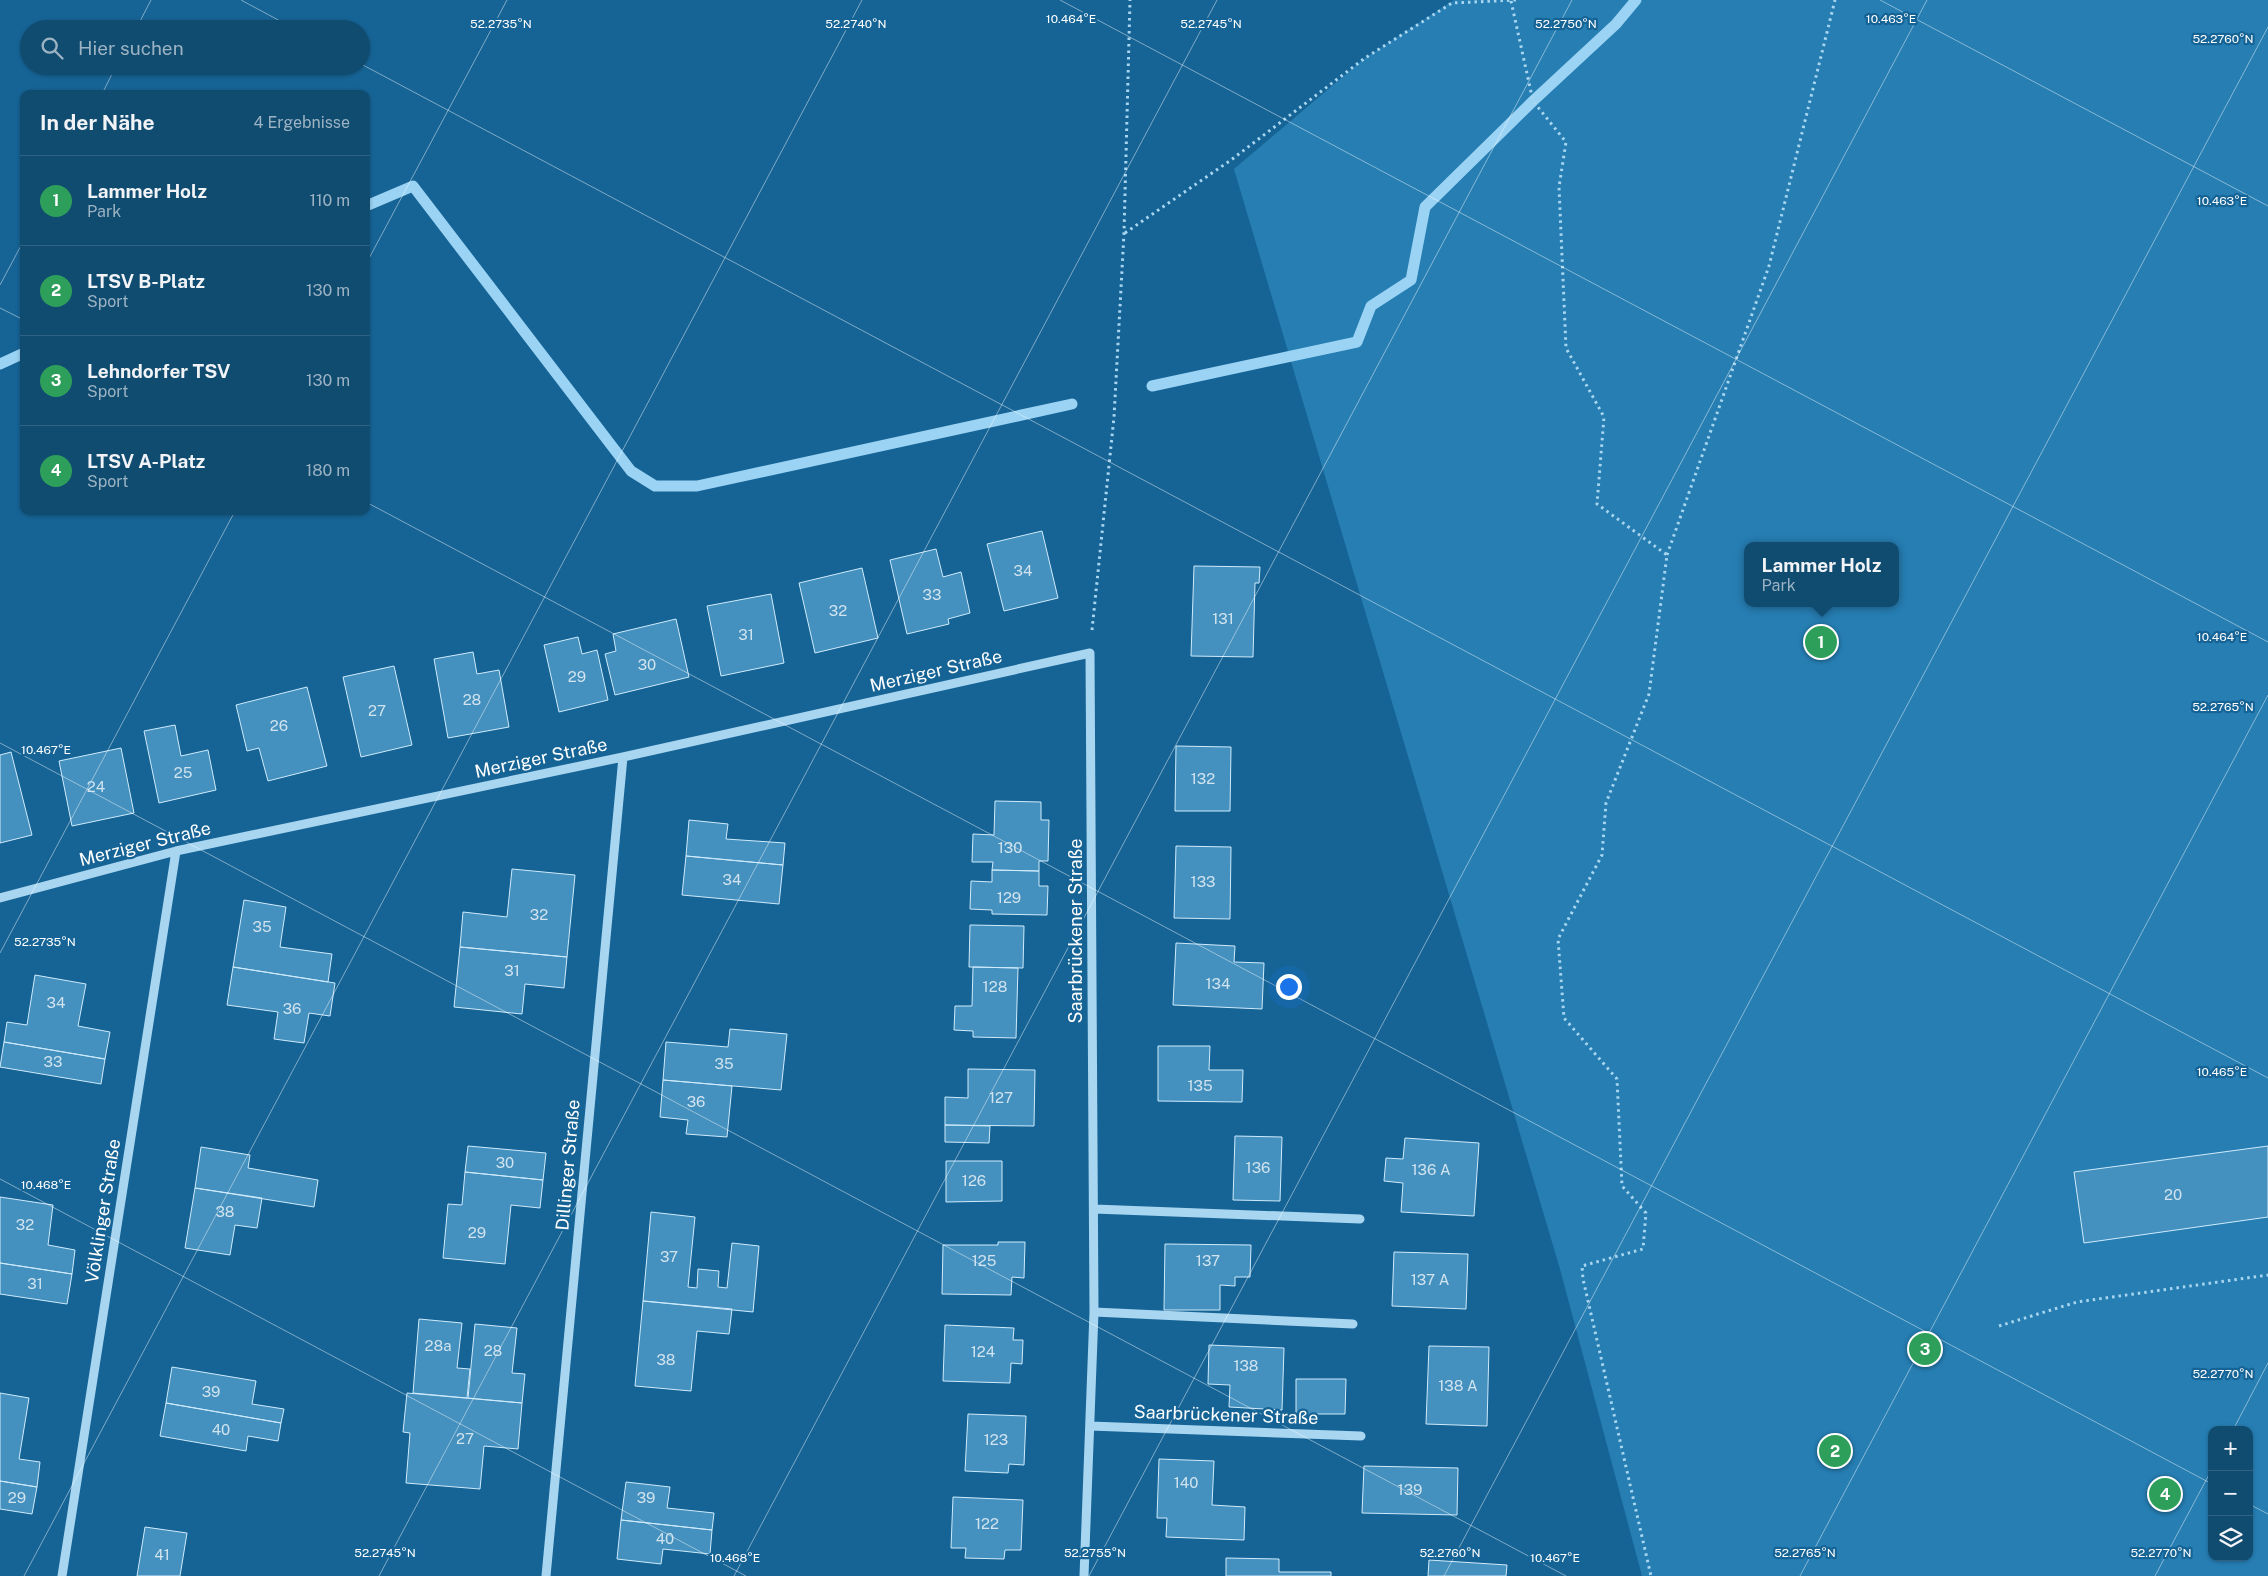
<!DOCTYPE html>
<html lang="de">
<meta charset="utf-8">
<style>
body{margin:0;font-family:"Public Sans",sans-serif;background:#1e5578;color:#f1f3f6}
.controls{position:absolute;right:15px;bottom:15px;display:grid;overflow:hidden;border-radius:10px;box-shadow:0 1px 4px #0004}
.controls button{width:45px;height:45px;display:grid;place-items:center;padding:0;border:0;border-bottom:1px solid #306383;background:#104b70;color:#f1f3f6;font:25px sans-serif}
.you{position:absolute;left:1288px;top:986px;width:18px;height:18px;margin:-12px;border:4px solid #fff;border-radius:50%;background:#1a73e8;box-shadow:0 0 0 8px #1a73e833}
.badge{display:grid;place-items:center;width:32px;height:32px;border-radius:50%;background:#8bbbb9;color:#fff;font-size:16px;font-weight:700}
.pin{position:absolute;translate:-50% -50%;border:2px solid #fff;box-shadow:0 1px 5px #0006}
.popup{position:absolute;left:1744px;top:542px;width:155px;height:65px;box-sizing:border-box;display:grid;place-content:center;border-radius:10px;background:#104b70;filter:drop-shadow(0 1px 4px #0005);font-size:16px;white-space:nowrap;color:#9cb3c3}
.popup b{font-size:19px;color:#f1f3f6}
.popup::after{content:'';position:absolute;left:50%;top:100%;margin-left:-10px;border:10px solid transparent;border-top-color:#104b70}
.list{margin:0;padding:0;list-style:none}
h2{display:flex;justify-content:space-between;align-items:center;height:65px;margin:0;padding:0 20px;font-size:21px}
h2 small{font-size:16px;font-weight:400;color:#9cb3c3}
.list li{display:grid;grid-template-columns:32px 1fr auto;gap:15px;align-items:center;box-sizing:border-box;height:90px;padding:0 20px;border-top:1px solid #306383}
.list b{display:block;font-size:19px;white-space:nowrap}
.list p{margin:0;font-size:16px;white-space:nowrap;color:#9cb3c3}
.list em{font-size:16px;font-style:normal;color:#9cb3c3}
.icon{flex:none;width:28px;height:28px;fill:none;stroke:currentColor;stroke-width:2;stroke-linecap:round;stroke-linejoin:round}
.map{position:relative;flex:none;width:2268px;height:1576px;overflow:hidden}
.search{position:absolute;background:#104b70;box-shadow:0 1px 4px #0004;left:20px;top:20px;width:350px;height:55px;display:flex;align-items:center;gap:12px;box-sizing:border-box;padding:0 18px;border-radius:28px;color:#9cb3c3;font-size:19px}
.panel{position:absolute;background:#104b70;box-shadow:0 1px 4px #0004;left:20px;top:90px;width:350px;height:425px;border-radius:10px}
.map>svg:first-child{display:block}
.green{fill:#267eb3;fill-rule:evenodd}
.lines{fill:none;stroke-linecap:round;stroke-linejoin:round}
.stream{stroke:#9ad3f4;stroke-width:11}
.building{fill:#4490be;stroke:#cfebfc}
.path{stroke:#a8d6f1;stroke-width:3;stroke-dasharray:2.5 4;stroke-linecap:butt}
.minor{stroke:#a8d6f1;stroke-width:9}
.ticks{fill:none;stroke:#fff;stroke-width:1;stroke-opacity:0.45}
.labels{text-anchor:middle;stroke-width:4.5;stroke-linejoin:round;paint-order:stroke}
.number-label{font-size:15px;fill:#d0e3ef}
.street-label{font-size:18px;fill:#fff;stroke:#166496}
.ticks-label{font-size:12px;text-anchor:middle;fill:#fff;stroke:#166496;stroke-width:4.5;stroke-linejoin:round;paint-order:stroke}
</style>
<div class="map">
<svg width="2268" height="1576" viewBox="0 0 2268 1576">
<rect width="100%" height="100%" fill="#166496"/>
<path class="green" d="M1454 0H2268V1576H1642L1560 1269 1234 169 1365 58ZM1747 546H1895V603H1747ZM2212 1430H2249V1557H2212Z"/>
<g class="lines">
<path class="stream" d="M366 206 413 186 631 471 655 486H697L1072 404
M0 364 24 353
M1152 386 1357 342 1371 306 1411 280 1425 207 1533 101 1616 24 1636 0"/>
</g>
<path class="building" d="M1042 531 1058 598 1004 611 987 544Z
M936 549 943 577 961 572 970 613 948 619 949 624 907 634 890 560Z
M1194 566 1260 567 1259 583H1255L1253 657 1191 656Z
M862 568 878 638 815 653 799 583Z
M771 594 784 663 721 676 707 606Z
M676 619 689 677 615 695 605 654 616 651 613 634Z
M578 637 582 654 597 650 608 700 559 712 544 645Z
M473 652 477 674 499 670 509 727 448 738 434 659Z
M394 666 412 745 361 757 343 677Z
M307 687 327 766 268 781 259 748 247 751 236 705Z
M175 725 181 756 208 750 216 790 159 803 144 731Z
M1176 746 1231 747 1230 811H1175Z
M121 748 134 813 72 826 59 761Z
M11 752 32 835 0 843V755Z
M995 801 1041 802V820H1049L1048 861H1039V871L992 870 993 862H972L973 834 994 835Z
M689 820 728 824 726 839 785 843 783 865 686 856Z
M1176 846 1231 847 1230 919 1174 918Z
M686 856 783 865 779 904 682 895Z
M512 869 575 875 567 957 460 947 463 912 507 917Z
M992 870 1039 871V886H1048L1047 915 992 914V910L970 909 971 881 992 882Z
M244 900 286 907 280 947 332 954 328 982 233 967Z
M970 925 1024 926 1023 968 969 967Z
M1176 943 1235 946 1234 962 1264 963 1262 1009 1173 1005Z
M460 947 567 957 564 988 525 984 522 1014 454 1007Z
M233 967 335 983 330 1016 309 1013 304 1043 274 1039 278 1012 227 1005Z
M973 967 1018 968 1016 1038 973 1037V1031L954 1030 955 1006H972Z
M35 975 86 984 78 1026 110 1032 105 1059 4 1042 7 1022 27 1025Z
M730 1029 787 1034 781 1090 663 1080 666 1042 728 1047Z
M4 1042 105 1059 101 1084 0 1067Z
M1158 1046H1210L1209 1070H1243L1242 1102 1158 1101Z
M968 1069 1035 1070 1034 1126 945 1125V1097L968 1098Z
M663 1080 732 1086 727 1137 686 1134 688 1120 660 1117Z
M945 1125 990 1126 989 1143 945 1142Z
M1235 1136 1282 1137 1280 1201 1233 1200Z
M1405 1138 1479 1143 1474 1216 1401 1212 1403 1183 1384 1181 1386 1158 1403 1159Z
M468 1146 546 1153 543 1180 465 1172Z
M2268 1146V1217L2084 1243 2074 1172Z
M201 1147 250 1155 248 1168 318 1180 314 1207 195 1188Z
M946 1161H1002V1201L946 1202Z
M465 1172 543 1180 540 1208 511 1205 505 1264 443 1258 448 1204 462 1205Z
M195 1188 262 1198 257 1228 235 1225 230 1255 185 1248Z
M0 1197 53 1205 48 1245 75 1250 72 1274 0 1263Z
M651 1212 695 1217 688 1287 697 1288 698 1269 719 1271 718 1287 727 1288 732 1243 759 1246 753 1312 643 1301Z
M998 1242H1025L1024 1278 1012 1277 1011 1295 942 1294 943 1245H998Z
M1165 1244 1251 1245 1250 1277H1235V1286L1220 1285V1310H1164Z
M1394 1252 1468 1254 1466 1309 1392 1306Z
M0 1263 72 1274 67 1304 0 1294Z
M643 1301 732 1309 729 1334 697 1331 691 1391 635 1386Z
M419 1319 462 1323 457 1368 470 1369 467 1398 413 1393Z
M475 1324 517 1328 512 1373 525 1374 522 1403 468 1398Z
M945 1325 1014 1328 1013 1340H1023L1022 1364 1011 1363 1010 1383 943 1381Z
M1209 1345 1284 1348 1282 1410 1229 1407 1230 1385 1208 1384Z
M1429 1346 1489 1347 1487 1426 1426 1424Z
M172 1367 256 1381 252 1404 284 1409 281 1423 166 1403Z
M1296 1379H1346L1345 1414H1296Z
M0 1393 29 1398 19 1459 40 1462 37 1487 0 1481Z
M407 1393 522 1403 518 1449 484 1446 480 1489 406 1483 410 1433 403 1432Z
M166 1403 281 1423 278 1441 248 1436 246 1451 160 1436Z
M968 1414 1026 1416 1024 1465 1009 1464 1008 1473 965 1471Z
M1159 1459 1214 1461 1212 1505 1245 1507 1244 1540 1166 1537 1167 1518H1157Z
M1364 1466 1458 1468 1457 1515 1362 1513Z
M0 1481 37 1487 32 1514 0 1509Z
M626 1482 670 1487 667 1508 714 1513 712 1530 621 1520Z
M953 1497 1023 1500 1021 1550H1005L1004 1559 965 1558 966 1548H951Z
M621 1520 712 1530 710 1554 663 1549 661 1564 617 1559Z
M145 1527 187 1533 180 1576H137Z
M1226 1558 1279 1559V1572H1331V1576H1226Z
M1429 1560 1507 1565 1506 1576H1428Z"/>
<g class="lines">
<path class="path" d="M1511 1 1533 101 1566 142 1559 187 1566 348 1604 417 1597 504 1667 555 1649 694 1606 803 1602 855 1558 939 1564 1018 1617 1079 1622 1186 1646 1213 1643 1249 1582 1266 1583 1279 1651 1576
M1125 233 1231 160 1365 58 1452 3 1516 0
M1667 555 1769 266 1835 0
M1092 630 1114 417 1124 233 1130 0
M1999 1326 2077 1302 2268 1275"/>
<path class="minor" d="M0 898 176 851 623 757 1090 653 1094 1312 1084 1576
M1094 1209 1360 1219
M1094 1312 1353 1324
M1090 1426 1361 1436
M62 1576 176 851
M546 1576 623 757"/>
</g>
<path class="ticks" d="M241 0 295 29M1060 0 2268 642M1880 0 2268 206M136 29 151 0M361 64 2268 1078M102 94 116 66M366 264 507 0M0 285 24 240M0 308 24 320M366 502 2212 1484M0 743 1566 1576M0 953 235 511M0 1179 746 1576M2233 1430 2268 1363M2249 1504 2268 1514M24 1576 862 0M379 1576 1217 0M734 1576 1572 0M1089 1576 1927 0M1444 1576 2268 27M1800 1576 2268 695M2155 1576 2212 1469"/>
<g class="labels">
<g class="number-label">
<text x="1023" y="576">34</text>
<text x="932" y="600">33</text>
<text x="838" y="616">32</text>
<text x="1223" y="624">131</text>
<text x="746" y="640">31</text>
<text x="647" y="670">30</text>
<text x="577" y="682">29</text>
<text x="472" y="705">28</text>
<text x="377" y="716">27</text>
<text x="279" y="731">26</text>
<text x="183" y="778">25</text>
<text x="1203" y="784">132</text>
<text x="96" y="792">24</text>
<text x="1010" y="853">130</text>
<text x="732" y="885">34</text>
<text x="1203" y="887">133</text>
<text x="1009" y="903">129</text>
<text x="539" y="920">32</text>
<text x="262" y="932">35</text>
<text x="512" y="976">31</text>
<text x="1218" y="989">134</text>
<text x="995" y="992">128</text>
<text x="56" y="1008">34</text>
<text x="292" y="1014">36</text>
<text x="53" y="1067">33</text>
<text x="724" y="1069">35</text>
<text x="1200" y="1091">135</text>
<text x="1001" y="1103">127</text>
<text x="696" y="1107">36</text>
<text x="505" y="1168">30</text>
<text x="1258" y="1173">136</text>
<text x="1431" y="1175">136 A</text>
<text x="974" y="1186">126</text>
<text x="2173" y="1200">20</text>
<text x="225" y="1217">38</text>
<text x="25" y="1230">32</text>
<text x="477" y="1238">29</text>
<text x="669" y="1262">37</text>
<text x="984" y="1266">125</text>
<text x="1208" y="1266">137</text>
<text x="1430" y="1285">137 A</text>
<text x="35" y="1289">31</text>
<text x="438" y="1351">28a</text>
<text x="493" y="1356">28</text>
<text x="983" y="1357">124</text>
<text x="666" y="1365">38</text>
<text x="1246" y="1371">138</text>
<text x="1458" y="1391">138 A</text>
<text x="211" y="1397">39</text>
<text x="221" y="1435">40</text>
<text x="465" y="1444">27</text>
<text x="996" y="1445">123</text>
<text x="1186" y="1488">140</text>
<text x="1410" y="1495">139</text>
<text x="17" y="1503">29</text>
<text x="646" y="1503">39</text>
<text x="987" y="1529">122</text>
<text x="665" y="1544">40</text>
<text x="162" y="1560">41</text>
</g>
<g class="street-label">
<text transform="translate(936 671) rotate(-13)" y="6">Merziger Straße</text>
<text transform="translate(541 758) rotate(-12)" y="6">Merziger Straße</text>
<text transform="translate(145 844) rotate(-14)" y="6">Merziger Straße</text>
<text transform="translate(1076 931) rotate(-90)" y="6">Saarbrückener Straße</text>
<text transform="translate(568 1165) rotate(-85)" y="6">Dillinger Straße</text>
<text transform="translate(103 1211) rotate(-81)" y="6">Völklinger Straße</text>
<text transform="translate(1226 1415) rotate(2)" y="6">Saarbrückener Straße</text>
</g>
</g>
<g class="ticks-label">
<text x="1891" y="23">10.463°E</text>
<text x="1071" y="23">10.464°E</text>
<text x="501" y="28">52.2735°N</text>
<text x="856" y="28">52.2740°N</text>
<text x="1211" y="28">52.2745°N</text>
<text x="1566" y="28">52.2750°N</text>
<text x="2223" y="43">52.2760°N</text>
<text x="2222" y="205">10.463°E</text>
<text x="2222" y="641">10.464°E</text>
<text x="2223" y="711">52.2765°N</text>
<text x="46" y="754">10.467°E</text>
<text x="45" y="946">52.2735°N</text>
<text x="2222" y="1076">10.465°E</text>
<text x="46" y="1189">10.468°E</text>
<text x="2223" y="1378">52.2770°N</text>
<text x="385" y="1557">52.2745°N</text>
<text x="1095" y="1557">52.2755°N</text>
<text x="1450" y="1557">52.2760°N</text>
<text x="1805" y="1557">52.2765°N</text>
<text x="2161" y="1557">52.2770°N</text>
<text x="735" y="1562">10.468°E</text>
<text x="1555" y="1562">10.467°E</text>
</g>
</svg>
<div class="controls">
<button>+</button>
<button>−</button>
<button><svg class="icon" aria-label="layers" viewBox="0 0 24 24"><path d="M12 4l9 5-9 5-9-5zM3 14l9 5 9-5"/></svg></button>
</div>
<div class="you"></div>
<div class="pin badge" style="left:1821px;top:642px;background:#2e9e5b">1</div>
<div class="popup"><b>Lammer Holz</b>Park</div>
<div class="pin badge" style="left:1835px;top:1451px;background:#2e9e5b">2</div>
<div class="pin badge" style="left:1925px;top:1349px;background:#2e9e5b">3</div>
<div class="pin badge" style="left:2165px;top:1494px;background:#2e9e5b">4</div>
<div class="search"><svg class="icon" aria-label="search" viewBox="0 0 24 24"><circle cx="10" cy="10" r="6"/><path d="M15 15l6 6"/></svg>Hier suchen</div>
<section class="panel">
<h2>In der Nähe<small>4 Ergebnisse</small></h2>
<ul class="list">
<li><span class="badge" style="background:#2e9e5b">1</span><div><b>Lammer Holz</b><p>Park</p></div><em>110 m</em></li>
<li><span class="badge" style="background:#2e9e5b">2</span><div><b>LTSV B-Platz</b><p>Sport</p></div><em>130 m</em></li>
<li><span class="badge" style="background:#2e9e5b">3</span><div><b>Lehndorfer TSV</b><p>Sport</p></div><em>130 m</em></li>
<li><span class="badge" style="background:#2e9e5b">4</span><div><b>LTSV A-Platz</b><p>Sport</p></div><em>180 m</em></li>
</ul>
</section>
</div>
